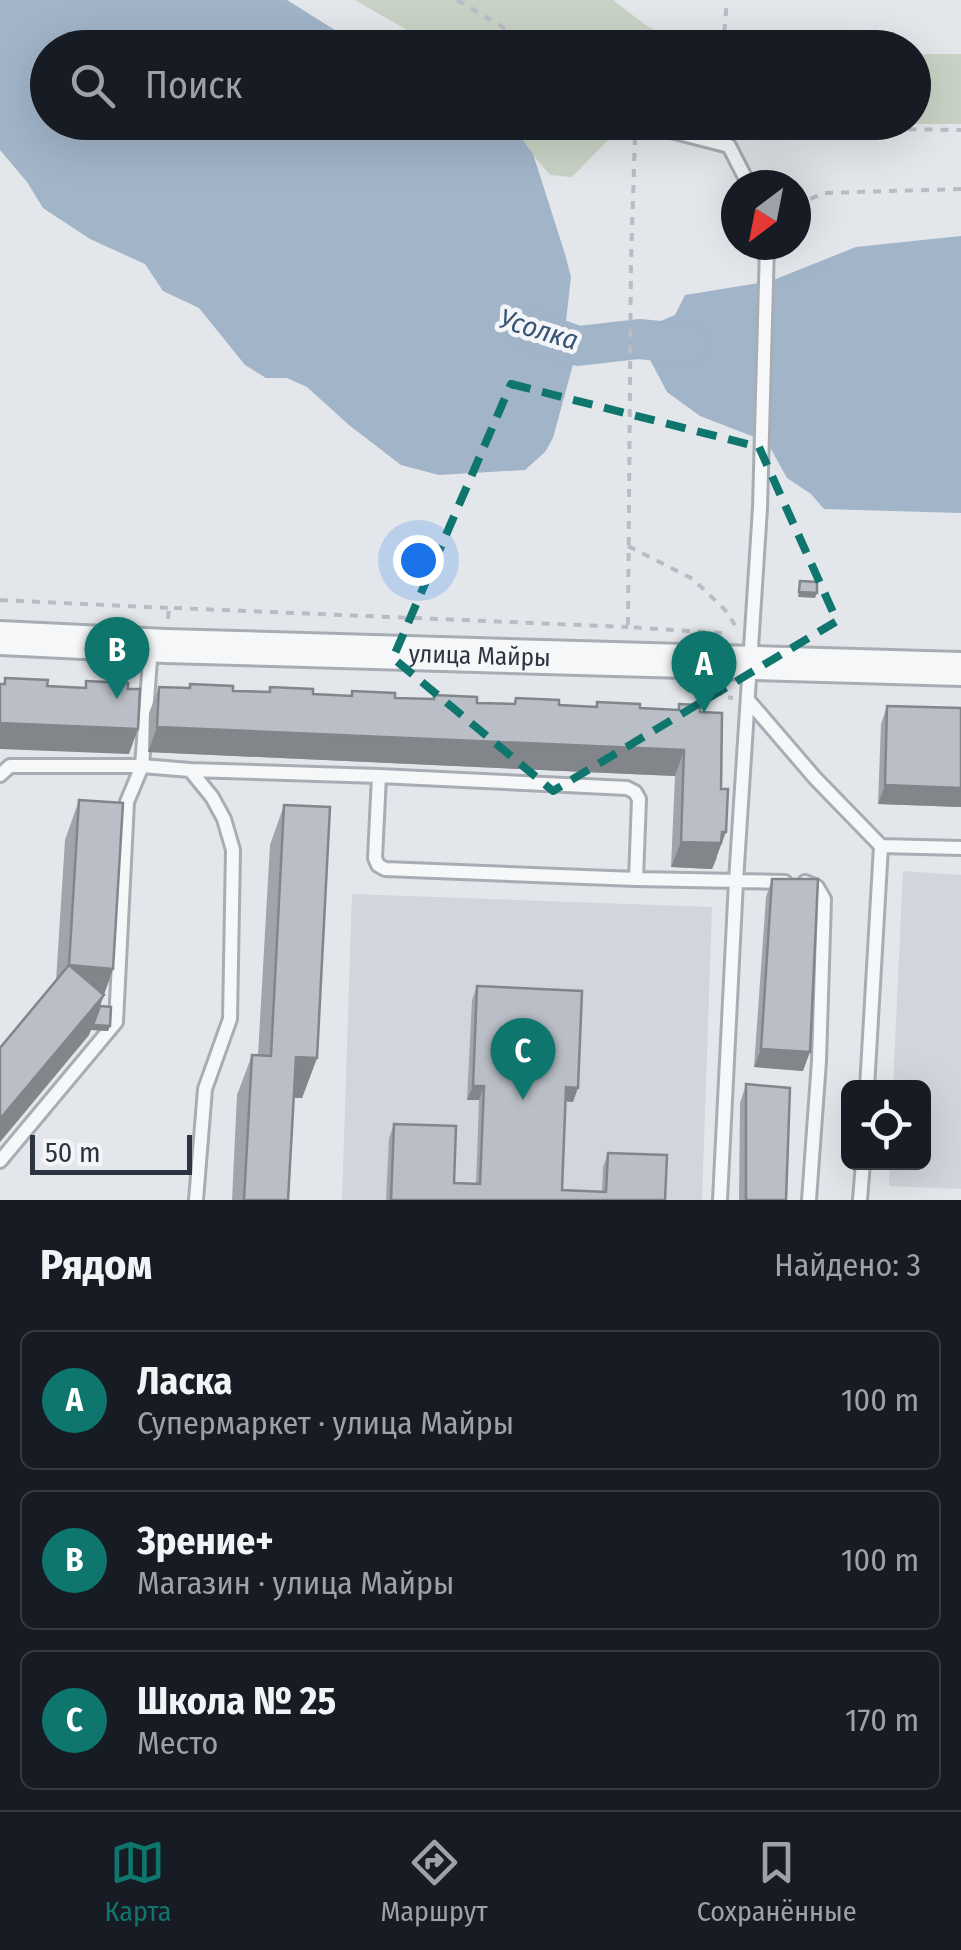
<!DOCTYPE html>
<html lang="ru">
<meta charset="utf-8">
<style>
body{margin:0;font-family:"Fira Sans Condensed",sans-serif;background:#242831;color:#f1f3f6}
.controls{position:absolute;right:30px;bottom:30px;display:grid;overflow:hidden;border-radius:15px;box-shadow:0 10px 40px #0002}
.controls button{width:90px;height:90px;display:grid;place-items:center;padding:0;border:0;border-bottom:2px solid #363941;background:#171b24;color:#f1f3f6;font:50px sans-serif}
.compass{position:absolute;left:721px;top:170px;width:90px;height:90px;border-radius:50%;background:#171b24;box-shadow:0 10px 40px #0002;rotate:212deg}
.scale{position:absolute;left:30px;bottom:25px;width:162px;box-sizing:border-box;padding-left:10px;border:5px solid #2c3441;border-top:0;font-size:28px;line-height:35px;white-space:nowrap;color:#2c3441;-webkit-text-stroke:8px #f3f5f8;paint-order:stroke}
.you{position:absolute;left:418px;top:560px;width:35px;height:35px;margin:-25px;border:8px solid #fff;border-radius:50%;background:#1a73e8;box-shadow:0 0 0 15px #1a73e833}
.badge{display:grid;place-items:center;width:65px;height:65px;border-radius:50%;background:#0f766e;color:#fff;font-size:32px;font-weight:700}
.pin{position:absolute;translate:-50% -82px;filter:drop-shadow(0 2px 5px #0008)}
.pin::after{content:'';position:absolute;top:52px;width:35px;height:30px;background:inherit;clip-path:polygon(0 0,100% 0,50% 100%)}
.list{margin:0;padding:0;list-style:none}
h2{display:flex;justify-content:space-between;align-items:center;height:130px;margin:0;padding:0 40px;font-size:42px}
h2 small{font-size:32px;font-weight:400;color:#9ea1a6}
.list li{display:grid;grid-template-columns:65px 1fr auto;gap:30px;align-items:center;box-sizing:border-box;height:140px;margin:0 20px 20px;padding:0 20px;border:2px solid #363941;border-radius:15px}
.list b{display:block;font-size:38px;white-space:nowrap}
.list p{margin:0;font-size:32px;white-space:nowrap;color:#9ea1a6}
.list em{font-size:32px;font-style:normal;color:#9ea1a6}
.icon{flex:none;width:55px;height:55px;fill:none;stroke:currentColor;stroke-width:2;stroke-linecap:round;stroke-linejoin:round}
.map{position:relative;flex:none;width:961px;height:1200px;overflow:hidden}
.search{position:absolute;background:#171b24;box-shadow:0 10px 40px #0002;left:30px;right:30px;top:30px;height:110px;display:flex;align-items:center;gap:25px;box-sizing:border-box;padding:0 35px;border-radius:55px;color:#9ea1a6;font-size:38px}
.sheet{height:610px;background:#171b24}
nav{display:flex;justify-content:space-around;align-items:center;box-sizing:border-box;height:140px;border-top:2px solid #363941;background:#171b24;font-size:28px;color:#9ea1a6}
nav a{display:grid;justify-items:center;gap:5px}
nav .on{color:#0f766e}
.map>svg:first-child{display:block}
.built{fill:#d1d5dc}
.green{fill:#c9d3c5}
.water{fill:#a1b4c8}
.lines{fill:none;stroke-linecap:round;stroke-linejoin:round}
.river{stroke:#a1b4c8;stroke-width:40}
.service-casing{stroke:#a8adb4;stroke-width:18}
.tertiary-casing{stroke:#a8adb4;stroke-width:38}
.path{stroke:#b9bcc2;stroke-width:4;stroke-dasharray:8 8;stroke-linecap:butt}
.service{stroke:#f5f7f9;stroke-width:12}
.tertiary{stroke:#f5f7f9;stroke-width:32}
.wall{fill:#a0a4ab}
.shaded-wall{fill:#82868b}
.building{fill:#babfc7;stroke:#82868b;stroke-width:2.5}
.marked{fill:none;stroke:#0f766e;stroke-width:8;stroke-dasharray:20 12;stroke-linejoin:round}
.labels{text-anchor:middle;stroke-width:9;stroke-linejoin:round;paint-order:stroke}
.street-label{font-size:25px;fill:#2c3441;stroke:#f3f5f8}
.water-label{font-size:28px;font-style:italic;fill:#385373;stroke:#f3f5f8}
</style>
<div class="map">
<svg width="961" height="1200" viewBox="0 0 961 1200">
<rect width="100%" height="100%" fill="#e3e6ea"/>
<path class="built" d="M903 871 961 875V1189L889 1186 890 1163 924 1162V1088L893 1087Z
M352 894 712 907 702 1200H342Z"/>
<path class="green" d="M355 0H613L644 24 684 47H427L402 27Z
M914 54H961V124H764L759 123 914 122Z
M506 123H646L618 130 572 177 550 175Z"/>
<path class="water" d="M0 0H287L362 47 48 48V122L510 123 533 154 565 254 571 277 566 321 578 346 553 438 545 452 525 470 439 475 401 465 349 425 307 387 287 378H266L245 365 199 308 163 291 145 264 90 239 43 208 27 182 0 150Z
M961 236V513L824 509 811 494 787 478 767 442 700 416 667 392 639 339 649 326 675 315 685 295 771 281 856 247Z"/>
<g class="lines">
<path class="river" d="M527 328 578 346 639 339 690 344"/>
<defs>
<path id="service" d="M636 122 729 146 749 185
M151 647 142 766 190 770 379 776 375 858 378 865 385 869 636 879 785 882
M748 700 815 778 881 846 867 1088
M190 770 212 797 224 819 233 850 230 1019 205 1089 196 1200
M0 775 10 766H142L127 802 116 1022 0 1161
M379 776 627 788 635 792 639 799 636 879
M881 846 961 848
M805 882 817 887 824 899 819 1061 809 1200
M720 1200 736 881 760 508 767 245
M860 1200 863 1162"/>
<g id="tertiary">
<path id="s1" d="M0 638 166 646 961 669"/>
</g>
</defs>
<use href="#service" class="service-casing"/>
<use href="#tertiary" class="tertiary-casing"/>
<path class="path" d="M457 0 538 48
M723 48 727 0
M733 122 760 127 961 130
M635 137 631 260 628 627 723 633
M796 206 823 193 961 189
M628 546 693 579 725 610 735 625
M0 600 169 608
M168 619 169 608H175L628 627
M721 688 720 696 733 698"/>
<use href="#service" class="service"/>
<use href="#tertiary" class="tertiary"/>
</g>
<path class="wall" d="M190 684 233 691 268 692 270 687 313 694 350 696 352 691 395 698 432 699 434 695 477 703 514 704 516 698 559 705 595 707 597 702 640 708 677 710 679 704 700 712 717 858 712 869 671 867 675 776 148 752 149 713 159 687 188 688Z
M887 706 961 708V807L878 804 881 724Z
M79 800 113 969 100 1006 110 1026 108 1031 91 1030 89 1035 0 1142V1048L56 981 65 840Z
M284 805 317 1058 302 1098H294L288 1200H232L237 1095 252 1055H258L270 845Z
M772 879 803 1071 754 1067 766 897Z
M477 986 573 1102 566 1101 562 1190 602 1192 603 1167 608 1153 665 1200H386L389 1138 394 1124 454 1183 476 1184 479 1100H467L472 1000Z
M746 1084 786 1200H739L740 1103Z"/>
<path class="shaded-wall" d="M799 592 817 593 815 598 798 597Z
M0 723 138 729 129 754 0 749Z
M157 727 684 750 675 776 148 752Z
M885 785 961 788V807L878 804Z
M722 832H726L712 869 671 867 681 842Z
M69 965 113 969 93 1025 110 1026 108 1031 91 1030 89 1035 0 1142V1119Z
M761 1049 810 1052 803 1071 754 1067Z
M296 1057 317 1058 302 1098 282 1097Z
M473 1086H484L479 1100H467Z
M566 1087 578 1088 573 1102 561 1101Z"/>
<path class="building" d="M800 581 817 582V593L799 592Z
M5 678 48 680 47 686 86 688V681L128 683V689H140L138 729 0 723V684H5Z
M190 684 233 686V691L270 692V687L313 689V694L352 696V691L395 693V698L434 699V695L477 697V703L515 704 516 698 559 700V705L597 707V702L640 704V708L679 710V704L700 705V712L722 713 721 789H728L726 832H722L721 843 681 842 684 750 157 727 159 687 190 688Z
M887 706 961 708V788L885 785Z
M79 800 123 803 113 969 69 965Z
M284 805 330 807 317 1058 296 1057 288 1200H244L252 1055 271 1056Z
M772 879H818L810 1052 761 1049Z
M69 965 104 995 0 1119V1048Z
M477 986 582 991 578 1088 566 1087 562 1190 606 1192 608 1153 667 1155 665 1200H391L394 1124 456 1126 454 1183 480 1184 484 1086H473Z
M100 1006 111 1007 110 1026 93 1025Z
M746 1084 790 1088 786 1200H746Z"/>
<path class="marked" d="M511 384 759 447 837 621 553 791 393 658Z"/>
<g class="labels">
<g class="street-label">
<text dy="9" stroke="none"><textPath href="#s1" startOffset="480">улица Майры</textPath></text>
</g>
<g class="water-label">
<text transform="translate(539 329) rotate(17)" y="10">Усолка</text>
</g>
</g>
</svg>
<div class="controls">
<button><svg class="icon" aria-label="locate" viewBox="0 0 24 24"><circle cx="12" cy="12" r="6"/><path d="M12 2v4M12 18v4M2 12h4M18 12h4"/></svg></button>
</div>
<svg class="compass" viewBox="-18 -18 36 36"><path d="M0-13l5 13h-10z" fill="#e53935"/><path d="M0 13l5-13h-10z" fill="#9ea1a6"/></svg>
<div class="scale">50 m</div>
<div class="you"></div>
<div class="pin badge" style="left:704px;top:713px">A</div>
<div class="pin badge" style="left:117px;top:699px">B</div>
<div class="pin badge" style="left:523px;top:1100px">C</div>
<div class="search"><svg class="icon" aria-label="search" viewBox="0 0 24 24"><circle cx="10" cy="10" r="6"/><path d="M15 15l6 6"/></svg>Поиск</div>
</div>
<section class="sheet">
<h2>Рядом<small>Найдено: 3</small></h2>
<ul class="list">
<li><span class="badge">A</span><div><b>Ласка</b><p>Супермаркет · улица Майры</p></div><em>100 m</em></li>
<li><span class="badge">B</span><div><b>Зрение+</b><p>Магазин · улица Майры</p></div><em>100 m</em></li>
<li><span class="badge">C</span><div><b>Школа № 25</b><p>Место</p></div><em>170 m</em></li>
</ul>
</section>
<nav>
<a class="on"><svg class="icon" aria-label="map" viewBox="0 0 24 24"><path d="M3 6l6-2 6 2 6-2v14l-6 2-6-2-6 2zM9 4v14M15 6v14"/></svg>Карта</a>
<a><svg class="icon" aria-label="directions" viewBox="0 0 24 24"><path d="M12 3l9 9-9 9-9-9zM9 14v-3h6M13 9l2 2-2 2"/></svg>Маршрут</a>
<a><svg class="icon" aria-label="saved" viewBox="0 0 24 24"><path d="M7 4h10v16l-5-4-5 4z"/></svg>Сохранённые</a>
</nav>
